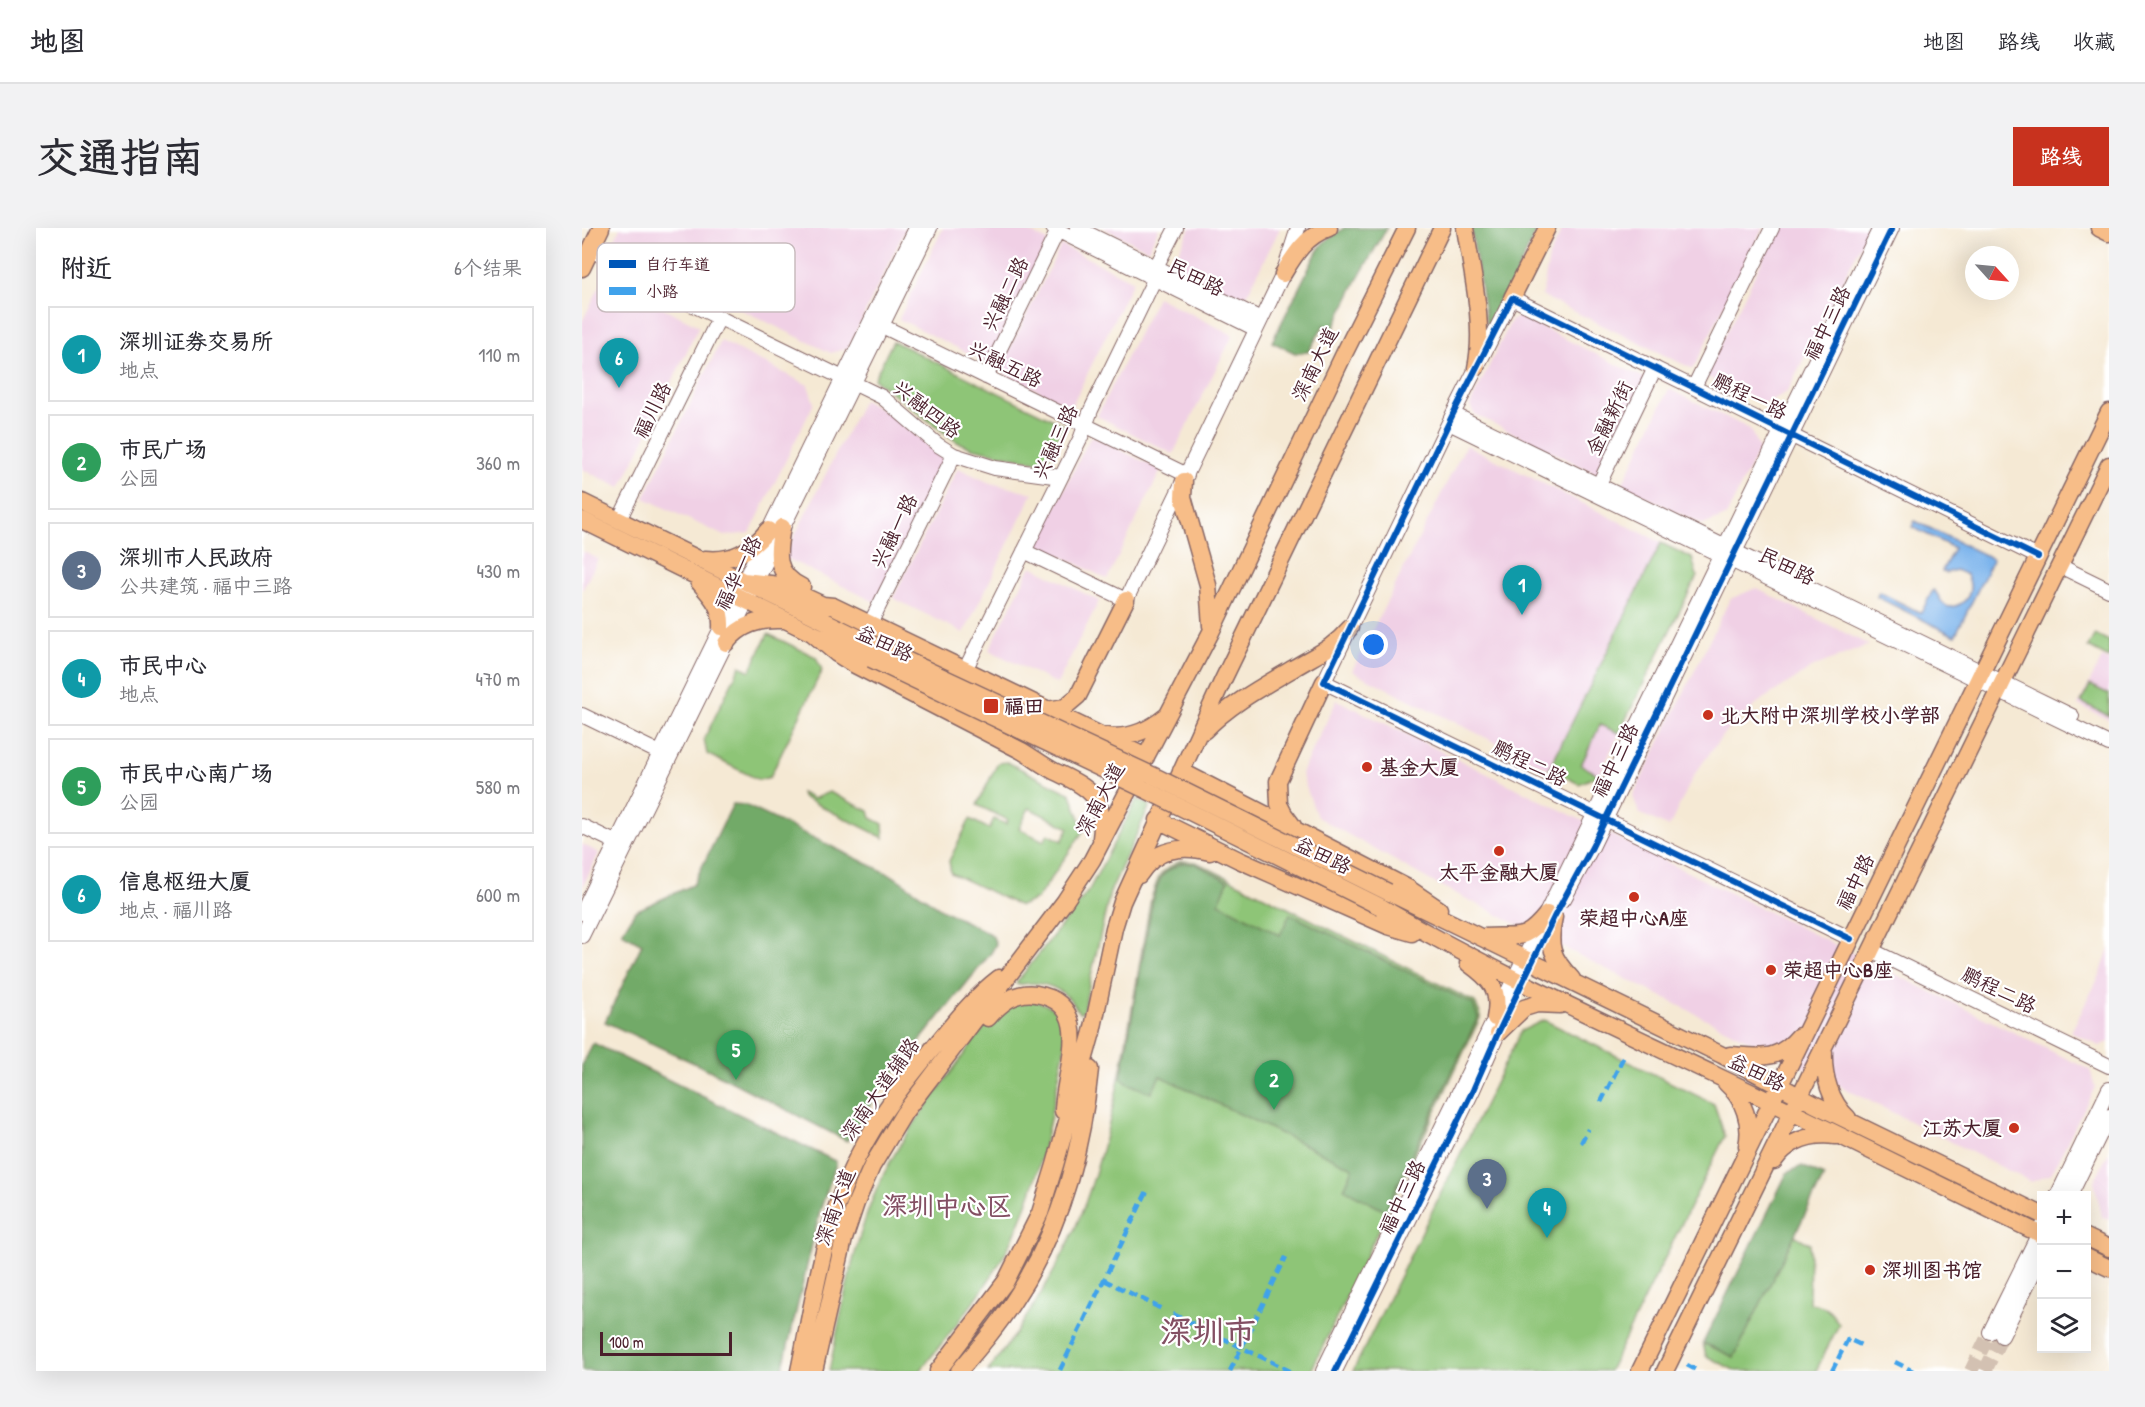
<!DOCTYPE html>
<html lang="zh">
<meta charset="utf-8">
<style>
body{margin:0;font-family:"Patrick Hand","LXGW WenKai TC",sans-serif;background:#f2f2f3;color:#2b2b33}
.controls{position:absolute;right:18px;bottom:18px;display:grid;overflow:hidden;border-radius:0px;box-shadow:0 6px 24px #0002}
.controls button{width:54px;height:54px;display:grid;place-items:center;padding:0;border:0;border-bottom:2px solid #e1e1e2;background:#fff;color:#2b2b33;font:30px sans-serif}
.compass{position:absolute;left:1383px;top:18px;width:54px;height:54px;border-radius:50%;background:#fff;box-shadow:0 6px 24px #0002;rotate:117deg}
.scale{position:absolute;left:18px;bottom:15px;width:132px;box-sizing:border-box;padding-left:6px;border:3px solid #4a1f2b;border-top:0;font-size:16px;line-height:21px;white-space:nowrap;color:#4a1f2b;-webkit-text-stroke:4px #fff;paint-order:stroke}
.you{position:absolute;left:792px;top:417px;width:21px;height:21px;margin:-15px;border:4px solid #fff;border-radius:50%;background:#1a73e8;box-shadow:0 0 0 9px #1a73e833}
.badge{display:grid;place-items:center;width:39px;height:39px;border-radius:50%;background:#c8321e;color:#fff;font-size:20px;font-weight:700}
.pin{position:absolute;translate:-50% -50px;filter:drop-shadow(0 2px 3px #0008)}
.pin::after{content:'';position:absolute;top:32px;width:21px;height:18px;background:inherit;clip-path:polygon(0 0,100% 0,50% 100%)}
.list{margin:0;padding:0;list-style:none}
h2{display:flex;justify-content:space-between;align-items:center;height:78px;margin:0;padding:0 24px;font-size:26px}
h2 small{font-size:20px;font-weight:400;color:#7c7c81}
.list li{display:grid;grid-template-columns:39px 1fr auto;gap:18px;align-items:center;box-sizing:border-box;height:96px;margin:0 12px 12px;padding:0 12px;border:2px solid #e1e1e2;border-radius:0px}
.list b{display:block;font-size:22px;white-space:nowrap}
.list p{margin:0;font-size:20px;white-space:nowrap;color:#7c7c81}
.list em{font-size:20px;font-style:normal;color:#7c7c81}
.icon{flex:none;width:33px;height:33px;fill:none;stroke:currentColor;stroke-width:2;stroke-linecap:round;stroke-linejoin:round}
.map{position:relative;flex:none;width:1527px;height:1143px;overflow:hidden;border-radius:0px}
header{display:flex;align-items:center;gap:36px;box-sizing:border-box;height:84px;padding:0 30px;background:#fff;border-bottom:2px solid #e1e1e2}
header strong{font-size:28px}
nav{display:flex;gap:33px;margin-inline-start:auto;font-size:21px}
.intro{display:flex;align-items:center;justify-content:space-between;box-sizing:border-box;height:144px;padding:0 36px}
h1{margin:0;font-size:42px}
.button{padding:15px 27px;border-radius:0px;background:#c8321e;color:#fff;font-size:21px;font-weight:700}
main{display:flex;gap:36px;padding:0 36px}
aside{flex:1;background:#fff;border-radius:0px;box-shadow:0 6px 24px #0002}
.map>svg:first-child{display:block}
.built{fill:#f0d0e5}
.green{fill:#8ec577;stroke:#6c7251;stroke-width:1.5;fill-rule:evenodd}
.forest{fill:#72aa68;stroke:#5e644a;stroke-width:1.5}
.water{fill:#7cb4ec;stroke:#636a8c;stroke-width:1.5}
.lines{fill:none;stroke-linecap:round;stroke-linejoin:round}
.minor-tunnel{stroke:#d3c1b2;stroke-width:14;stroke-dasharray:14 7;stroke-linecap:butt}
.minor-casing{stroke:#866666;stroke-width:16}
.major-casing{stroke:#866666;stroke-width:19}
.minor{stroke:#fff;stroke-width:14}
.major{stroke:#f7bd88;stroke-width:16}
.major-bridge-casing{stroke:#866666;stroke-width:19;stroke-linecap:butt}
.major-bridge{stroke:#f7bd88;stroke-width:16}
.quiet{stroke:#40a2eb;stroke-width:4.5;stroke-dasharray:9 4.5;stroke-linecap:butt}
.cycleway-casing{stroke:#fff;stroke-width:10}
.cycleway{stroke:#0057b8;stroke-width:6}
.poi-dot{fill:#c8321e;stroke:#fff;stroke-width:2}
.labels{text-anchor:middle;stroke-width:4.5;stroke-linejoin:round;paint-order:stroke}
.street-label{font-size:20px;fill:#4a1f2b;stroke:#fff}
.poi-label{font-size:20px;font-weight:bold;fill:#4a1f2b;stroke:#fff;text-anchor:start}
.district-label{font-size:26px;font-weight:bold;fill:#834f63;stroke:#fff}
.town-label{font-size:32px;font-weight:bold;fill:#834f63;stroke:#fff}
.key{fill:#fff;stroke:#c9bcbf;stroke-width:1.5}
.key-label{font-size:16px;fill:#4a1f2b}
</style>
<header>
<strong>地图</strong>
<nav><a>地图</a><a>路线</a><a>收藏</a></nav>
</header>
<div class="intro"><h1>交通指南</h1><a class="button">路线</a></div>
<main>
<aside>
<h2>附近<small>6个结果</small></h2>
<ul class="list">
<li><span class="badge" style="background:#0f9aa8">1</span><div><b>深圳证券交易所</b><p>地点</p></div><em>110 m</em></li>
<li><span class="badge" style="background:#2e9e5b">2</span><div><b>市民广场</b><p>公园</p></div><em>360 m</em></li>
<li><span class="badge" style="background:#5c6f8a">3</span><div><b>深圳市人民政府</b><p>公共建筑 · 福中三路</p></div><em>430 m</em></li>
<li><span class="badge" style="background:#0f9aa8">4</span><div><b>市民中心</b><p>地点</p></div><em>470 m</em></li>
<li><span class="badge" style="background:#2e9e5b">5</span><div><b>市民中心南广场</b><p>公园</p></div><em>580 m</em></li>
<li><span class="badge" style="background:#0f9aa8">6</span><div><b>信息枢纽大厦</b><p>地点 · 福川路</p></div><em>600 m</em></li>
</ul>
</aside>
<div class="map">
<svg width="1527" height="1143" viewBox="0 0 1527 1143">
<rect width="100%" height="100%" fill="#fff"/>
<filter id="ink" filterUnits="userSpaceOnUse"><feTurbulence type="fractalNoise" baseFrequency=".0167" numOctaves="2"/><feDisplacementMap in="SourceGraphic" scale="12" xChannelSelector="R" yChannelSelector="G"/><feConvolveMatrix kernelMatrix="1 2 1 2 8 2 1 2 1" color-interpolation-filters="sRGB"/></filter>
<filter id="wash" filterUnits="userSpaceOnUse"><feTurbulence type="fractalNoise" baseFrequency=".008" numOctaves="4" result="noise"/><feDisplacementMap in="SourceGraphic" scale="24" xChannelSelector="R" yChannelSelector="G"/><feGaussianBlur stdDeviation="1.35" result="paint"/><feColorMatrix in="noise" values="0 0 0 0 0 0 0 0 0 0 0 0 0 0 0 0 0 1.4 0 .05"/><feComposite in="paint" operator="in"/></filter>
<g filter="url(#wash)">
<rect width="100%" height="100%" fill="#f5e9d4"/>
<path class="built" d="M38 0H324L266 120 249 125 40 24 33 11Z
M361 0H439L466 13 406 135 317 91Z
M521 0H577L566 22Z
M608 0H698L662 73 590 37Z
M981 0H1181L1111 141 960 68 967 29Z
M1196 0H1287L1205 164 1183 176 1123 148Z
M479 17 551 53 489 179 417 143Z
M22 50 117 98 39 260 0 241V94Z
M575 69 651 107 591 226 515 188Z
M937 88 1064 151 1017 247 892 186 888 177 929 93Z
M139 113 226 157 232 175 168 305 142 308 62 270Z
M1087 161 1168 201 1177 221 1144 288 1121 297 1040 257Z
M281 172 309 187 364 232 293 374 202 329Z
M509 208 579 242 525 351 455 316Z
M884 217 1110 330 1115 348 1017 547 997 556 770 443Z
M376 240 408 255 451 265 382 405 311 370Z
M0 323 16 331 0 363Z
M449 338 517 373 475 456 407 422Z
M1174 360 1287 417 1233 438 1181 471 1143 504 1112 547 1087 599 1057 585 1051 568 1148 371Z
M1520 430 1527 433V492L1496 477Z
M755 472 1508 842 1513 859 1469 946 1449 954 851 654 735 589 719 545Z
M0 616 17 625 0 660Z
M1527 719V814L1518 818 1489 804 1519 745Z
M1527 924V992L1520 989 1512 954Z"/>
<path class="green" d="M311 113 482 197 463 236 390 220 375 214 292 151Z
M1079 315 1110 330 1115 348 1037 505 1018 497 999 537 1017 547 997 556 967 541Z
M186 406 234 429 240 442 188 549 177 552 125 526 122 511 158 438 168 443Z
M1513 406 1527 413V430L1506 419Z
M1508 457 1527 466V488L1499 474Z
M425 534 489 566 502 602 455 671 438 678 369 645 367 633 388 591 407 601 412 591 424 596 426 592 395 577 416 535ZM447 580 487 600 480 613 466 606 462 613 437 601Z
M247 564 287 583 289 590 301 596 302 610 220 569 219 565 231 571Z
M555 571 568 577 528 664 501 784 497 785C486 761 461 751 436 757L434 755 507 662Z
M599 633 614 634 893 774 899 788 729 1143H406C443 1095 476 1043 499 986 537 889 550 773 569 671 576 648 577 643 599 633Z
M448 771C475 779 483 784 484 814 469 883 459 957 426 1020 402 1065 369 1103 338 1143H247C260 1083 271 1014 296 958 315 916 343 880 370 843 379 830 410 786 422 780 430 776 439 774 448 771Z
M962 792 1132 876 1143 908 1027 1143H771L939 803Z
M1212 1007 1228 1016 1227 1075C1243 1076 1249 1084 1257 1096L1234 1143H1154L1124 1128 1121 1115 1152 1129Z"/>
<path class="forest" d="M762 0H805L774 54 751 102 742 97 726 124 713 125 690 114 735 24 741 15Z
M889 0H956L910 98H905Z
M151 576 163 577 311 648 361 682 410 707 414 716 409 725 295 866 265 913 127 842 23 794 60 716 40 705 53 683 111 657Z
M600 635 614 636 646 653 637 675 698 707 708 686 891 776 896 789 803 983 762 961 771 940 578 848 569 865 545 855 539 850 571 671C578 649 578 645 600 635Z
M11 815 253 933 254 936 238 983 200 1143H0V838Z
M1220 938 1242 948 1152 1129 1121 1115 1205 945Z"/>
<path class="water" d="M1333 293 1411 331 1373 408 1295 369 1297 364 1339 385 1351 362C1358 366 1357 376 1367 379 1385 378 1393 363 1385 347L1374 342 1364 345 1360 343 1372 320 1330 299Z"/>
</g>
<g filter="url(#ink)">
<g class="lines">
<path class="minor-tunnel" d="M1389 1143 1408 1104
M1403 1143 1420 1108"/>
<defs>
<path id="minor" d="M471 0 674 101
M495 0 679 91
M14 12 17 26 33 39 300 169 356 217 372 227 413 240 479 249
M292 94 605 247
M404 149 477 0
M1112 159 1190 0
M871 186 1490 488
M867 195 1527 516
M1017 256 1073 140
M37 292 137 90
M442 323 544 372 701 46 716 0
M1478 338 1527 362
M288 396 372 227
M383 442 499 209 509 182 573 50 574 39 594 0
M0 487 78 525
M0 598 41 618
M982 671 1010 619 1310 0
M0 685 334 0
M0 708 348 0
M1269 711 742 454 871 186 930 70 1456 329
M1289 722 1527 838
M1475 968 1527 861
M1488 968 1527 888
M1408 1104 1460 999
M1420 1108 1460 1027
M741 1143 1298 0
M753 1143 891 862 914 810"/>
<path id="major" d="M883 0C890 44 903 97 894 140
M1517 0 1527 5
M0 40 19 0
M701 46C713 26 724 8 747 0
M930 70 965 0
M602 253 601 269 626 357 629 398
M0 274 294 418
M0 292 230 405 289 431
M200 299C195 326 192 346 220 359
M123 331C150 334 169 323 186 302
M116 353C129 368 140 378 139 399
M162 353 198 357 241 377 251 378 564 529
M230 405 255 426 271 436 438 522C449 528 459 536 470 542 504 559 525 566 519 610
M144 415C159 396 177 391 201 392
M465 482 483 479 496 468 544 372
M622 503C648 476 680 459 712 440 735 426 750 421 768 400
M524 508C546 511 566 503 583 489
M599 543 826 660 857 681
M576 592 657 632 806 698 830 705
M711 598 702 586 697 576 696 553 742 454
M557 647C574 620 599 617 628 624
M806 664 1140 827 1232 876 1460 987
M799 679C907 742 1020 793 1133 847 1242 899 1351 954 1460 1007
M972 689C966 718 969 729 990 751
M902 709C935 706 940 717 965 686
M886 735C908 751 919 761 913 790
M406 790C419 775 433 763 454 766 515 776 481 845 481 883
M916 805 942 780 955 776 978 777
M1242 824C1241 847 1248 874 1266 890
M1148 827C1179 829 1195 834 1217 808
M1144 855C1162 871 1170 895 1165 918
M1192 933C1206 913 1228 905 1253 908
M1504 1009 1527 1020
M1504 1029 1527 1040
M217 1143C232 1071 242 994 276 928 296 888 324 853 352 819 372 795 392 769 417 750
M232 1143 262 1011 274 975 290 938 322 885 483 673 510 632 629 404 762 126 825 0
M356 1143 424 1053 458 985 473 937 510 804 532 700 540 674 640 454 860 0
M377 1143C396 1121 415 1099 431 1074 477 1005 500 924 508 841
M1058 1143 1527 184
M1083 1143 1527 237"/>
</defs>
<use href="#minor" class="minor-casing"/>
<use href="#major" class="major-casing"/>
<use href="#minor" class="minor"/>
<use href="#major" class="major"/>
<defs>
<path id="major-bridge" d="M294 418 570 547 806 664
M289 431 562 561 799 679"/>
</defs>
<use href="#major-bridge" class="major-bridge-casing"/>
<use href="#major-bridge" class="major-bridge"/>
<path class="quiet" d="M1019 874 1042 828
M999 915 1006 901
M522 1052 580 1081
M591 1086 708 1143
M1313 1134 1331 1143
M1105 1137 1116 1143
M478 1142 566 961
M648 1143 704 1029
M1250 1143 1266 1111 1281 1118"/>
<defs>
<path id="cycleway" d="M1269 711 742 454 871 186 930 70 1456 329
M753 1143 891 862 916 805 972 689 1010 619 1310 0"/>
</defs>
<use href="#cycleway" class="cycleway-casing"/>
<use href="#cycleway" class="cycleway"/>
</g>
</g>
<g class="poi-dot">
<rect x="401" y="470" width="16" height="16" rx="3"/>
<circle cx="1126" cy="487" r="6"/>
<circle cx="785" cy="539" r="6"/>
<circle cx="917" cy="623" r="6"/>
<circle cx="1052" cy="669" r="6"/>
<circle cx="1189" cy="742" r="6"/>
<circle cx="1432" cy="900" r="6"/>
<circle cx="1288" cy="1042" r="6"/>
</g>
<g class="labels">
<g class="street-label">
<text transform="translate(614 49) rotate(26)" y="7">民田路</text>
<text transform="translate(423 66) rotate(-64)" y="7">兴融二路</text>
<text transform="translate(1245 95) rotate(-64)" y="7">福中三路</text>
<text transform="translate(423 136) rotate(26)" y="7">兴融五路</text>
<text transform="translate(733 136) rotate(-64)" y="7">深南大道</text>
<text transform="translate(1168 168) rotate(26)" y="7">鹏程一路</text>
<text transform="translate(345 181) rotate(38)" y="7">兴融四路</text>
<text transform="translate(70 182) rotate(-64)" y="7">福川路</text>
<text transform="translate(1027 190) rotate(-64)" y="7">金融新街</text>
<text transform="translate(473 214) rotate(-65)" y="7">兴融三路</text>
<text transform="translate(312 303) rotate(-64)" y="7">兴融一路</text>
<text transform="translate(1205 338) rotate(26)" y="7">民田路</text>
<text transform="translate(156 345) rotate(-64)" y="7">福华一路</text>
<text transform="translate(303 415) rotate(25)" y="7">益田路</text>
<text transform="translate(1033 532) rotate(-64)" y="7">福中三路</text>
<text transform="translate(948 535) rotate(26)" y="7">鹏程二路</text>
<text transform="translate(518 571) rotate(-62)" y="7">深南大道</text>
<text transform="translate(741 627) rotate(26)" y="7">益田路</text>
<text transform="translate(1273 654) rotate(-64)" y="7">福中路</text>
<text transform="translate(1417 762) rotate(26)" y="7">鹏程二路</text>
<text transform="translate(1175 844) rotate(26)" y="7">益田路</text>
<text transform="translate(298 861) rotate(-55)" y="7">深南大道辅路</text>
<text transform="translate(820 969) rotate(-64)" y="7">福中三路</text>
<text transform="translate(253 979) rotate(-70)" y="7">深南大道</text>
</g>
<g class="poi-label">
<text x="422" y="485">福田</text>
<text x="1138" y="494">北大附中深圳学校小学部</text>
<text x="797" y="546">基金大厦</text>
<text x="917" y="651" text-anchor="middle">太平金融大厦</text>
<text x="1052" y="697" text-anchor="middle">荣超中心A座</text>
<text x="1201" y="749">荣超中心B座</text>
<text x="1420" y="907" text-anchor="end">江苏大厦</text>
<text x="1300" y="1049">深圳图书馆</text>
</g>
<g class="district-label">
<text x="365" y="987">深圳中心区</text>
</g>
<g class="town-label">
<text x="626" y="1115">深圳市</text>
</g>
</g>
<rect x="15" y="15" width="198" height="69" rx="9" class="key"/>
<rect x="27" y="32" width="27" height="8" fill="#0057b8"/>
<rect x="27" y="59" width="27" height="8" fill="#40a2eb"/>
<g class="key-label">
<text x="64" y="42">自行车道</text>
<text x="64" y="69">小路</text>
</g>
</svg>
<div class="controls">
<button>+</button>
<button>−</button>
<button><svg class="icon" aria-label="layers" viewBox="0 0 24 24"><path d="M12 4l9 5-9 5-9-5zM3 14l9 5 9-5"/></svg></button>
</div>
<svg class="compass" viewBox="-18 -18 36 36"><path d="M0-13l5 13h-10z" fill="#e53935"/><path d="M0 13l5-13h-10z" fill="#7c7c81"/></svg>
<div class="scale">100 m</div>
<div class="you"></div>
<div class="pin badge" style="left:940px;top:387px;background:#0f9aa8">1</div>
<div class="pin badge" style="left:692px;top:882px;background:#2e9e5b">2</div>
<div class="pin badge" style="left:905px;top:981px;background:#5c6f8a">3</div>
<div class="pin badge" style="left:965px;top:1010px;background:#0f9aa8">4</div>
<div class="pin badge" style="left:154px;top:852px;background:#2e9e5b">5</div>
<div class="pin badge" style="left:37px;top:160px;background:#0f9aa8">6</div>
</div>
</main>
